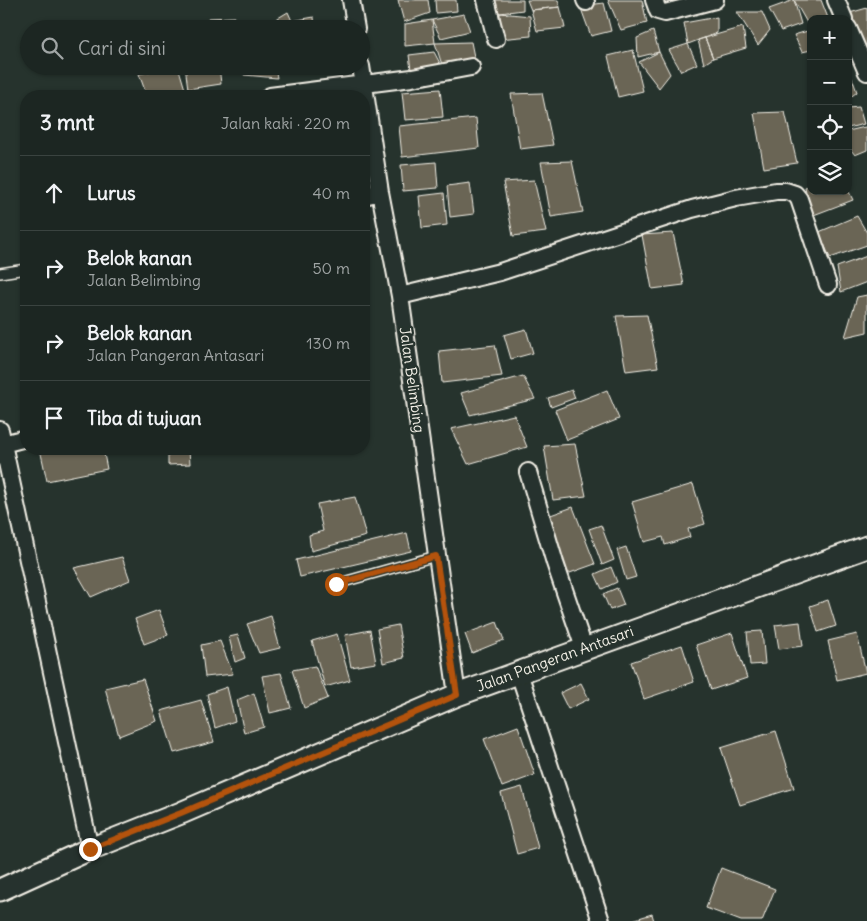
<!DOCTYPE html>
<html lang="id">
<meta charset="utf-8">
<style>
body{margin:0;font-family:Delius,sans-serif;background:#29322f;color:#f1f3f6}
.controls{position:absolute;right:15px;top:15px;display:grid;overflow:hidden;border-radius:10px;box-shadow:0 1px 4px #0004}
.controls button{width:45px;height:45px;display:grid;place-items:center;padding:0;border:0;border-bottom:1px solid #3a4340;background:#1c2622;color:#f1f3f6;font:25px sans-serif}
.stop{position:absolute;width:15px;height:15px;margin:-11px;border:4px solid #b45309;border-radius:50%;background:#fff}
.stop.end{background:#b45309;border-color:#fff;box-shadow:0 1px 5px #0008}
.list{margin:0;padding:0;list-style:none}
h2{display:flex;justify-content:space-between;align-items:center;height:65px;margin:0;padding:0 20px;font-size:21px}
h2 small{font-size:16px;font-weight:400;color:#a0a5a5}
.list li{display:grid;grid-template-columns:32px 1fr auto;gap:15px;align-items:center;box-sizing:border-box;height:75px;padding:0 20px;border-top:1px solid #3a4340}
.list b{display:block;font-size:19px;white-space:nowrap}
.list p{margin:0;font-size:16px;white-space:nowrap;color:#a0a5a5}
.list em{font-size:16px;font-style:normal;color:#a0a5a5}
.icon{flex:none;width:28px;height:28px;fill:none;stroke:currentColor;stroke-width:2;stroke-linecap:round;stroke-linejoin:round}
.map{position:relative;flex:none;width:867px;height:921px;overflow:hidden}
.search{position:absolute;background:#1c2622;box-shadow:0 1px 4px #0004;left:20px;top:20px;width:350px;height:55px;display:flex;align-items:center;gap:12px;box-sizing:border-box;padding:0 18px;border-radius:28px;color:#a0a5a5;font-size:19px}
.panel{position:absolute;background:#1c2622;box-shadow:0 1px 4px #0004;left:20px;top:90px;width:350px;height:365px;border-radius:20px}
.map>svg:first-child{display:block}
.building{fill:#6b6554;stroke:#f4f1e8}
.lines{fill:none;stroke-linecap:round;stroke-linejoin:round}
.service-casing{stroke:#f4f1e8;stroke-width:12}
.minor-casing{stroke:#f4f1e8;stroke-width:20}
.tertiary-casing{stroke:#f4f1e8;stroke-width:25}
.service{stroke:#26332d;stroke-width:9}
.minor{stroke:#26332d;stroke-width:16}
.tertiary{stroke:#26332d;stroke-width:21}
.route{stroke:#b45309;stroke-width:6}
.labels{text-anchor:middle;stroke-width:4.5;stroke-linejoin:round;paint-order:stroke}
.street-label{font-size:15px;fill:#f4f1e8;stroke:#26332d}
</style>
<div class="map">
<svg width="867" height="921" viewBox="0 0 867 921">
<rect width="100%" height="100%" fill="#26332d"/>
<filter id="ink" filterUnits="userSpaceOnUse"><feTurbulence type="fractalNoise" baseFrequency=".02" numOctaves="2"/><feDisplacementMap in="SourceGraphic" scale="10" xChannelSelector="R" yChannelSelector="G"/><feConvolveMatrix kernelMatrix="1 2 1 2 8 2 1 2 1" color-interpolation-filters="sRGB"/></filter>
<g filter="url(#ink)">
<path class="building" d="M398 0H428L430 13 404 22Z
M435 0H456L457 11 436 13Z
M489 0H523V10L500 13Z
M527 0H558L560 7 531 10Z
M608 0H642L647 23 621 30Z
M794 0 801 24 781 31 769 9Z
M794 0H821L828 18 811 19 810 28Z
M604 3 611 31 591 36 580 6Z
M560 7 565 28 537 31 531 10Z
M867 8V49L864 50 846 14Z
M288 12 292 21 314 17 315 29H275L273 21Z
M737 12H762L770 30 758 45Z
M500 13 530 16 531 36 499 39Z
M464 14 470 31 441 38 432 20Z
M234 17 235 29H209L208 18Z
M717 17V33L688 44 684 23Z
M432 20 435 43 405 46V24Z
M743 27 746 48 713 58 705 38Z
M811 30V50L802 52 794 35Z
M653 31 659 52 638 57 637 38Z
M705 38 713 58 704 64 698 40Z
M471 42 475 62 444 71 435 43Z
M688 44 697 64 681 71 669 50Z
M633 50 643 91 618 97 608 56Z
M434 52 444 71 412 77 409 55Z
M659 52 670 74 659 88 639 62Z
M174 66H178L187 96H147L139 74Z
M185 66H219L221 84 188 89Z
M242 66H275L277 78 244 75Z
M290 66H337V70L290 73Z
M848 78H852L857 92 848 99Z
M440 89 443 117 405 120 402 92Z
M542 93 553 145 520 149 511 94Z
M859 107 864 124 848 128V108Z
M785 112 797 163 764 168 754 113Z
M476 118 479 148 402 157 399 126Z
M865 127 867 129V150L855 155 848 146V131Z
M572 161 583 212 551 217 541 162Z
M436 162 438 188 403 191 401 165Z
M534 180 546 232 513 236 503 182Z
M470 183 474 214 450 217 447 186Z
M811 185V191H848V190L853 200 811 216 805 187Z
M444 193 447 225 422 228 419 196Z
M857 216 867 233V245L830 258 819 232Z
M673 233 684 285 652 289 642 235Z
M867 256V282L841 292 837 267Z
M867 295V332L845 337 857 297Z
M647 315 658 367 626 371 616 316Z
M526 329 533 353 511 359 504 335Z
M495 345 502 376 442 383 439 351Z
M523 376 535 399 470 415 461 393Z
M572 390 575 398 551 407 548 398Z
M607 390 619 419 567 440 555 410Z
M514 415 527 447 468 464 451 429Z
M575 444 586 496 553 500 544 446Z
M40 449H103L107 469 47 481Z
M168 449H189L190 464 168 465Z
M693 484 705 524 688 529 690 537 665 545 663 537 644 542 632 502Z
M355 497 366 536 311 551 309 535 323 531 317 504Z
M573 507 595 564 567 574 545 517Z
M601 525 614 560 602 565 589 529Z
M407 533 411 551 300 577 296 560Z
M626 547 636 577 626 580 617 550Z
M122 557 130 580 91 597 74 568Z
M611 567 617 582 602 589 595 574Z
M617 588 624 605 610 610 603 594Z
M828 600 836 626 818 632 810 606Z
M159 610 168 635 144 644 135 619Z
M271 616 280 648 259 653 247 624Z
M497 622 504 640 472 653 465 634Z
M800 622 803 646 779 649 775 625Z
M398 625 404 658 383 663 377 629Z
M370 630 376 663 351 667 345 635Z
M762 631 765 664 750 665 747 632Z
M732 633 747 678 711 690 696 645Z
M337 634 350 680 325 687 312 641Z
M857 634 866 673 837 680 828 641Z
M238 635 245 658 235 662 229 637Z
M220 641 233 674 205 677 201 645Z
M682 645 694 682 644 699 631 662Z
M315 666 328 698 304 708 292 670Z
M281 673 291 708 270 713 262 676Z
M143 679 157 721 119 736 105 688Z
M581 683 589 699 568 709 560 693Z
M227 687 235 721 215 728 207 694Z
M254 693 264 727 244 733 237 700Z
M201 700 214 742 174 753 161 711Z
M518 726 535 775 502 787 484 739Z
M776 731 794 788 740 805 721 748Z
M522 787 538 848 517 854 501 793Z
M721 868 775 889 762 921H741L706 908Z
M652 914 654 921H629Z"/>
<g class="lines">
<defs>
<path id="service" d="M0 273 26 269
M336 584 436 556"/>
<path id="minor" d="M351 0 356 29
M486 0 496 39
M585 0 586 2
M654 0 658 11 665 13 715 0
M836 0 844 19
M848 28 867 72
M361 66 380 192 400 296 457 695
M270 96 412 78 471 67
M364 196 380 192
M400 296 500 272 692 209 736 198 776 191H786L795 194 799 199 828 285
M0 430 90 849
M3 444 26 438
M528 472 555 563 584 648
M519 673 601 921"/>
<path id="tertiary" d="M0 890 90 849 181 813 457 695 867 547"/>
</defs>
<use href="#service" class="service-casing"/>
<use href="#minor" class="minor-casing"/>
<use href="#tertiary" class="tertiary-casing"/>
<use href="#service" class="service"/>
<use href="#minor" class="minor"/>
<use href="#tertiary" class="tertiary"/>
</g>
</g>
<g class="lines" filter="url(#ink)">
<path class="route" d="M90 849 181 813 457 695 436 556 336 584"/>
</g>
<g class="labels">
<g class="street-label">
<text transform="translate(412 380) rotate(82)" y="5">Jalan Belimbing</text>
<text transform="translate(555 659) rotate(-20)" y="5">Jalan Pangeran Antasari</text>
</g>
</g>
</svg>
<div class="controls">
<button>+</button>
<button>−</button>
<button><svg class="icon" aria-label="locate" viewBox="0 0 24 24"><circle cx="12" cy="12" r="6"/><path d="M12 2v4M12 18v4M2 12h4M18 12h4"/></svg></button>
<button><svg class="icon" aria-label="layers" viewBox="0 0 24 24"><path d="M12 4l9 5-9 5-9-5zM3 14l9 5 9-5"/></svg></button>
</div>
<div class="stop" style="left:336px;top:584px"></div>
<div class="stop end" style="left:90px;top:849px"></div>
<div class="search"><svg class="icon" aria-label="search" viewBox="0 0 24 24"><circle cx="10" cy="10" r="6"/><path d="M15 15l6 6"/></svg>Cari di sini</div>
<section class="panel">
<h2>3 mnt<small>Jalan kaki · 220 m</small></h2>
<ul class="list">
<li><svg class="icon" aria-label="ahead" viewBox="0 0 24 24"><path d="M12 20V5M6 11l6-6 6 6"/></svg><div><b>Lurus</b></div><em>40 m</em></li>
<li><svg class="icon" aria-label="right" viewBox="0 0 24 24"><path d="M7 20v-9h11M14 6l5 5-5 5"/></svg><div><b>Belok kanan</b><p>Jalan Belimbing</p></div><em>50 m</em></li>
<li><svg class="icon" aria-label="right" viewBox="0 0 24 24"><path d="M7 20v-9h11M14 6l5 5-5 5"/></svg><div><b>Belok kanan</b><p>Jalan Pangeran Antasari</p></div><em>130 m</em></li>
<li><svg class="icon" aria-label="arrive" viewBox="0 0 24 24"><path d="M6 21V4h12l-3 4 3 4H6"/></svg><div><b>Tiba di tujuan</b></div></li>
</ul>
</section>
</div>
